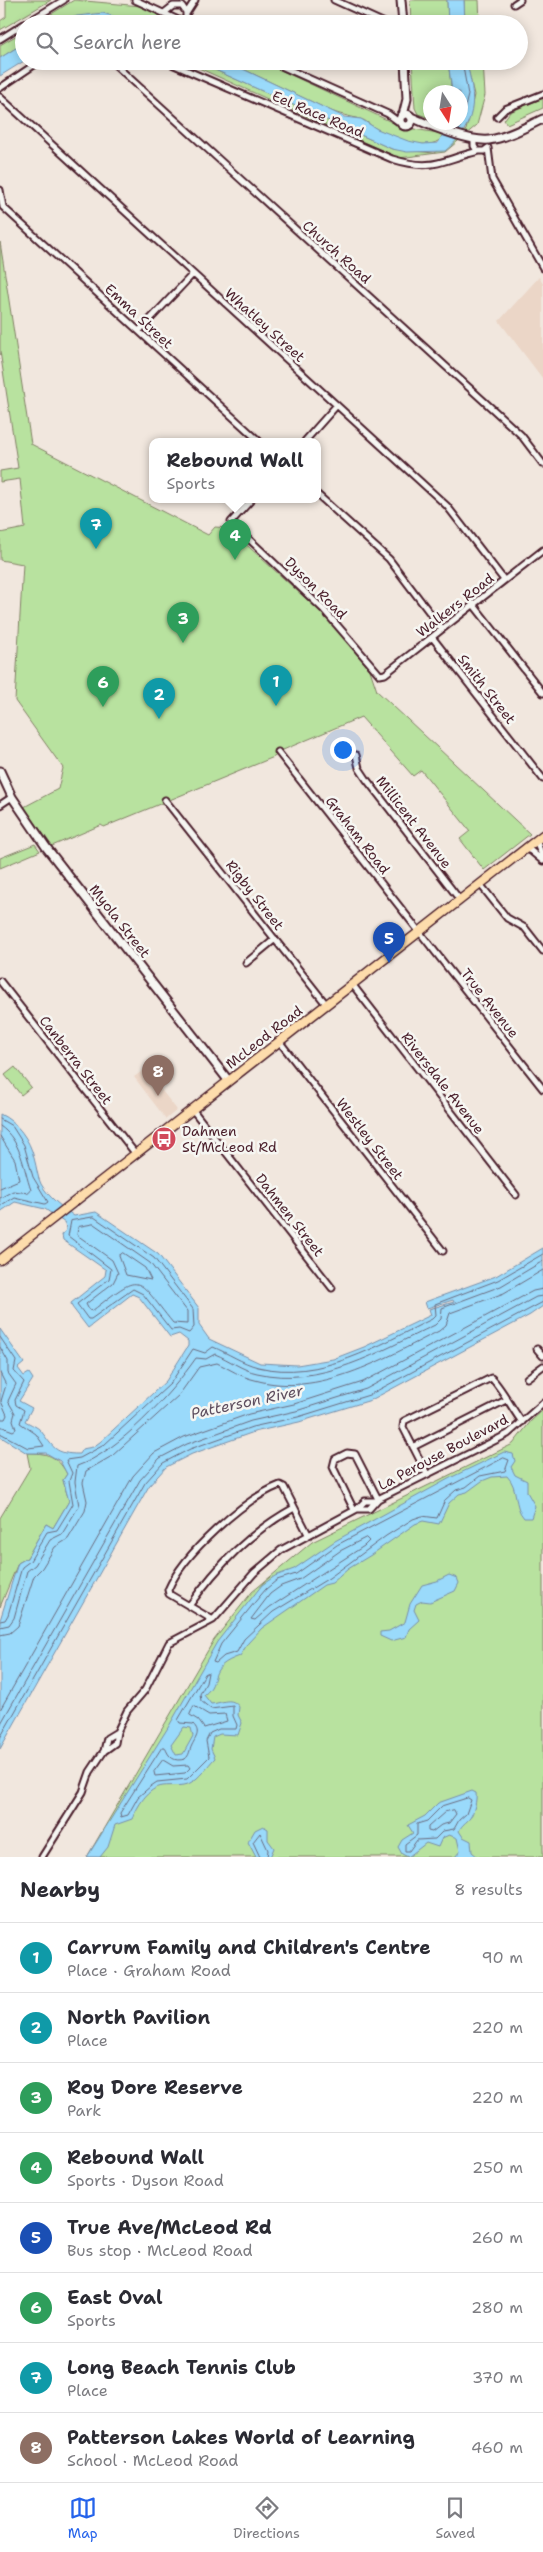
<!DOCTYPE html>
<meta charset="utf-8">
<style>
body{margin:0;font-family:"Shantell Sans",sans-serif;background:#f2f2f3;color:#2b2b33}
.compass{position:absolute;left:423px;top:85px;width:45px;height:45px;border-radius:50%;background:#fff;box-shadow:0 2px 12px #0003;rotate:168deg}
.you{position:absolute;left:342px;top:749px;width:18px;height:18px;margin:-12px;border:4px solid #fff;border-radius:50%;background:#1a73e8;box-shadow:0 0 0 8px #1a73e833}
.badge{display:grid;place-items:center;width:32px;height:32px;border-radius:50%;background:#2563eb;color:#fff;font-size:16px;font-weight:700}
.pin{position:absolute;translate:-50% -41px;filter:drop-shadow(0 1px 2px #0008)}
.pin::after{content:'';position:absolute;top:26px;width:18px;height:15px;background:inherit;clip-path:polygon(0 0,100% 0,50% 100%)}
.popup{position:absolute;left:149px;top:438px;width:172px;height:65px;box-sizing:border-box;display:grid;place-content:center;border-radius:10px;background:#fff;filter:drop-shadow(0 1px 4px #0005);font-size:16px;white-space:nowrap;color:#7c7c81}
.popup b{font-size:19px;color:#2b2b33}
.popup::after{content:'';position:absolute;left:50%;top:100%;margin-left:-10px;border:10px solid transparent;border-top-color:#fff}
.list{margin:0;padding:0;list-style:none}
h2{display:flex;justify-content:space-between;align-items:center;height:65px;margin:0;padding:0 20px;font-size:21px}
h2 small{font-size:16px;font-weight:400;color:#7c7c81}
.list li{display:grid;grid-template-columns:32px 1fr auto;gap:15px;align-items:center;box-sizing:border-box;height:70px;padding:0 20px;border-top:1px solid #e1e1e2}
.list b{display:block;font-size:19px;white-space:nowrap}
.list p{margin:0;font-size:16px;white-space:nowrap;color:#7c7c81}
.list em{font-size:16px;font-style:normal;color:#7c7c81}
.icon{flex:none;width:28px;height:28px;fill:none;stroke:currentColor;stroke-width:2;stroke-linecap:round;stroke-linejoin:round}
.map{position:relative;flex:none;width:543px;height:1857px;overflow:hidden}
.search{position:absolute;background:#fff;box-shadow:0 2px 12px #0003;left:15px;right:15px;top:15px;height:55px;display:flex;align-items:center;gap:12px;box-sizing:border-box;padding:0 18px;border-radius:28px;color:#7c7c81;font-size:19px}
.sheet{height:625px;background:#fff}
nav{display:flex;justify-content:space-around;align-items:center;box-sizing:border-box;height:70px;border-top:1px solid #e1e1e2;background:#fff;font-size:14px;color:#7c7c81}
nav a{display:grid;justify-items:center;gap:2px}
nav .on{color:#2563eb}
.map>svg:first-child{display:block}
.built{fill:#ebd6c7}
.green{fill:#b8e29f;stroke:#818065}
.water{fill:#9adafb;stroke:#7a8fa8;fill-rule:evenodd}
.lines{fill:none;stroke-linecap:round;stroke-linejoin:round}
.shore{stroke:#6a6a7e;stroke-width:1}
.street-casing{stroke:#4a1f2b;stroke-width:9}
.secondary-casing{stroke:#4a1f2b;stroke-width:11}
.primary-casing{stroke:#4a1f2b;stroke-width:11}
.street{stroke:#f6f6f2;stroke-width:5}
.secondary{stroke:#f6f6f2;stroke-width:7}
.primary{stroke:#fddcac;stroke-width:8}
.labels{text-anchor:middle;stroke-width:5;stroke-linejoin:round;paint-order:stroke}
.street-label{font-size:14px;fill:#4a1f2b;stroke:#f6f6f2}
.poi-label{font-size:14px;fill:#4a1f2b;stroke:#f6f6f2;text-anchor:start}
.water-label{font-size:15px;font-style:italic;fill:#5e4e5f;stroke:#f6f6f2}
</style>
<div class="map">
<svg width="543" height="1857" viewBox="0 0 543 1857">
<rect width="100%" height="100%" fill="#f1e7de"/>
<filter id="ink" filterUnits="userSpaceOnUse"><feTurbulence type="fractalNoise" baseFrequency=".02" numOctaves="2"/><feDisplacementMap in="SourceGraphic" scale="10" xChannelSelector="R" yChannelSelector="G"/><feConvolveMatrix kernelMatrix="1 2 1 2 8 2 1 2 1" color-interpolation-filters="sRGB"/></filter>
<g filter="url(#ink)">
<path class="built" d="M539 277 543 284V379L499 321Z
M145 1069 177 1110 166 1119 134 1077Z"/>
<path class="green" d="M6 0H51L0 30V21L6 17Z
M74 0 141 6 179 24H138L124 18 35 24Z
M410 0H447L448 24H411Z
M464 0H479L480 24H465Z
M24 31V43L0 58V45Z
M183 61H195L392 149 434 153 466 130 474 95 466 61H483L485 95 477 125 445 152 399 158Z
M226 61H261L402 127 444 134C434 156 393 137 377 129 371 126 366 120 360 119 349 116 340 115 329 110Z
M412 61H448L452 92H430V118L418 114 415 108Z
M543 98V108L507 124 504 120 510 112Z
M0 242 31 444 208 535 215 527 228 528 325 616 370 670 377 691 530 834 484 870 460 839 470 831 421 770 413 776 361 717 283 750 274 757 104 827 101 825 52 846 24 807 58 789 63 768 15 701 23 564 0 560V533L25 528 20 479 0 482V471L18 468 0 351Z
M35 844 40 851 0 868V858Z
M15 1067 31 1087 21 1095 5 1075Z
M543 1410V1857H87L214 1640 252 1592 312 1542 513 1444 531 1421Z
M27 1453C47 1453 57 1455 67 1474L63 1480 69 1501 53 1528 46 1524 27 1558 18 1563 0 1607V1518L30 1468Z"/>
<path class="water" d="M447 0H464L465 24H448Z
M103 13 138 24H56L77 16Z
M24 43V61L0 76V58Z
M195 61H226L344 117 361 119 377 129 408 141 423 144 438 143 449 123 460 122V92H452L448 61H466C477 99 477 125 445 151L407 152 392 149Z
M0 1114C17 1122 30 1140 34 1158 37 1168 37 1176 41 1184 49 1198 62 1207 74 1216L96 1212 158 1254 199 1308V1325L209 1339 260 1363 297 1365 333 1359 364 1347 431 1315 429 1309 454 1302 453 1300 427 1308 425 1302 496 1276 543 1248V1306L530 1315 371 1400 299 1422 254 1432 192 1454 166 1467 149 1486 0 1749V1620L18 1563 27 1558 46 1524 53 1528 69 1501 63 1480 67 1474 60 1461 46 1453H27L1 1437 0 1439V1329L24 1363 18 1368 24 1376 29 1373 33 1379 19 1401 32 1408 25 1421C30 1424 38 1427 41 1431 54 1448 55 1454 79 1454L82 1449 93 1447 100 1442 166 1381 188 1346V1341L179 1334 170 1337 139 1297 132 1294 88 1328 72 1307 71 1303 105 1276 106 1270 63 1240 62 1235 66 1230 65 1223 45 1209 15 1202 0 1212Z
M504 1452 513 1454 515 1461 511 1467 515 1475 527 1481V1492L535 1506 531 1518H524C513 1506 519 1488 507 1476L492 1477 482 1481 467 1492 459 1494 449 1503 439 1524 423 1521 415 1524 371 1555 348 1569 332 1583 324 1585 262 1628 248 1643 240 1656C205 1668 222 1681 204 1695L211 1704C222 1703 232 1696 239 1707L238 1715 242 1723 238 1735 220 1734 213 1737 211 1749 215 1758C207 1766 200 1778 190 1783 183 1787 172 1785 163 1786 147 1788 138 1806 132 1819L115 1825 108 1847 100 1857H87L169 1726 217 1642 262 1585 275 1576 294 1569 335 1541 452 1477ZM184 1727 191 1728 193 1736 183 1754 176 1755 171 1745Z
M449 1575 457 1578 459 1583 455 1591 430 1602 422 1601 416 1604 414 1610 419 1620 409 1629 406 1637 391 1641 380 1636V1632L389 1631 405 1622 410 1604 422 1585 437 1581Z
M472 1791 476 1793C477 1800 474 1812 470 1818 466 1823 462 1824 459 1831L463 1837 471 1841 472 1852 478 1857H455L460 1851 457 1838 449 1835 442 1838 438 1847 426 1843 408 1857 402 1854 398 1847 402 1840 413 1833 408 1825 425 1816 438 1803Z
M263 1826 268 1829V1840L274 1848 270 1857H256L248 1842 255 1830Z"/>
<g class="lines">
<path class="shore" d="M69 24 103 18 124 24
M459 131 468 95 462 61
M0 1119 12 1126 24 1145 33 1177 48 1202 45 1204 14 1197 0 1206
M0 1126C22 1141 23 1168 31 1190L29 1193 13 1191 0 1198
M0 1136 15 1160 19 1180 0 1188
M94 1217 154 1258 193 1309 194 1327 189 1333 179 1329 171 1330 143 1294 133 1289 91 1319H88L77 1304 109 1279 111 1269 68 1236 71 1221Z
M94 1224 150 1263 187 1311V1324L173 1323C134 1275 143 1271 92 1311L89 1310 86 1304 113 1283 118 1273 112 1260 77 1235 78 1227Z
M123 1253 145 1268 151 1280 126 1275 119 1256Z
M0 1337 16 1361 14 1371 24 1382 15 1400 16 1405 24 1410 20 1423 36 1434 44 1446 28 1448 0 1433
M0 1347 8 1361V1373L16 1384 8 1401 15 1413 13 1420 16 1429 13 1431 0 1426
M0 1373 6 1385 1 1401 7 1415 5 1419H0
M504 1458 509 1460 505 1471 480 1476 466 1487 456 1490 445 1500 437 1518 422 1516 413 1519 386 1536 329 1578 273 1612 244 1639 237 1652 224 1656 216 1663 213 1662 221 1644 255 1602 266 1589 277 1580 296 1574 337 1545Z
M366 1538 369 1541 364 1546 270 1607 255 1620 251 1619 270 1594 281 1586 300 1579 340 1551Z
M0 1621 5 1620 8 1615 22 1567 30 1561 47 1532 57 1530 73 1504 69 1481 72 1473 66 1460 80 1458 104 1445 170 1384 193 1349 205 1353 213 1347C228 1353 242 1363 258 1367 320 1382 379 1345 432 1319L436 1315 435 1304 498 1280 543 1254
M0 1627 9 1625 14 1618 27 1571 35 1565 50 1540 62 1534 79 1506 75 1482 77 1466C118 1452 171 1394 196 1358L206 1359 215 1354C230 1360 242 1370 257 1373 321 1388 380 1351 435 1325L441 1319 442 1308 501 1286 543 1261
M0 1635 10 1633 18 1626 34 1576 42 1568 55 1547 68 1539 85 1511 87 1501 83 1483 86 1471 112 1456 179 1395 199 1367 217 1363C230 1369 241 1377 255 1380 319 1398 383 1359 439 1331L446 1325 450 1313 504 1293 543 1270
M208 1673 206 1683 200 1694 201 1701 211 1709 233 1706V1716L237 1725 236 1729H219L210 1733 206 1741 209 1757 187 1779 157 1782 151 1786 138 1797 128 1815 121 1817 120 1813 162 1747H165C169 1758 174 1762 185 1759 190 1755 189 1751 192 1745 196 1737 201 1732 193 1724L180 1723 178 1720 205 1674Z
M194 1706 209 1715 225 1714 227 1721 204 1728 198 1720 190 1715Z
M0 1710 133 1476 154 1453 184 1437 249 1414 294 1404 363 1382 533 1291 543 1289
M0 1725 140 1480 160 1458 187 1444 251 1421 296 1411 366 1389 536 1297 543 1296
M0 1738 145 1483 163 1463 190 1449 252 1427 298 1417 369 1395 543 1302
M163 1760 173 1766 188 1765 190 1768 185 1773 155 1776 154 1772Z
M468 1798 471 1800 466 1814 459 1820 454 1829 443 1831 435 1839 417 1840 409 1851H405V1844L417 1835V1824L427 1821 442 1806Z
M454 1810 456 1814 449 1823 441 1825 432 1832 428 1831V1827L445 1812Z
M260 1857 253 1842 260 1833 268 1850 267 1857"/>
<defs>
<path id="street" d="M135 0 187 24
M334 0 387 24
M514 4 520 0
M164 13 173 6H182L186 12V23
M186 14 195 0
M25 24 64 0
M0 39 24 24
M111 61 521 435 543 464
M165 61 392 159C435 172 440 160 479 151
M270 61 388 114 403 125
M0 88 40 61
M0 97 447 506 504 580
M497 117 505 109 543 94
M474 139V146L477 151H484L488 148
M488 148 492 179 543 268
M0 190 3 207 259 441
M139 331 192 275
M305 441 337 405
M318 495 389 559 442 629
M252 499 231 522 324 610 380 675 385 674 543 550
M473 604 543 693
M432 637 543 779
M278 752 543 1089
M356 755 359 768 367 780 460 900
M165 800 326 1004
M0 805 12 797
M536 840 543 858
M526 849 531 851 543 861
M480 884 507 918 525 928 543 951
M246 963 275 939
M0 981 135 1153
M352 984 516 1195
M279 1041 443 1251
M192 1109 332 1288
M537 1349 543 1356
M527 1378 543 1366
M413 1447 506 1400
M427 1474 403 1427 404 1421 491 1378C498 1382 514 1412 522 1422
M357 1509H369L378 1499 508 1434 543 1403
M354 1510 333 1467 335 1459 347 1453 355 1454 378 1499
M189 1606C218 1565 250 1532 294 1508
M213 1620 169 1594 168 1590C183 1554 244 1499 280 1485L284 1487 308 1534
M104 1751 107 1738 117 1732
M42 1857 83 1792 90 1772 104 1751 115 1743 117 1732 127 1711 145 1690 169 1643 213 1620 254 1573 281 1550 357 1509 365 1501H375"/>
<path id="secondary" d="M401 0 403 24
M400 120a6 6 0 1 1 12 0a6 6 0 1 1-12 0Z
M403 115 407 99 405 61
M411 117C431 126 468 142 489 140 507 138 527 126 543 119
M0 771 12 797 46 847 228 1080"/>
<path id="primary" d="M0 1260 543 835"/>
</defs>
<use href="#street" class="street-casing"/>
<use href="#secondary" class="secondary-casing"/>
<use href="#primary" class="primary-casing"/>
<use href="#street" class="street"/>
<use href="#secondary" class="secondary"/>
<use href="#primary" class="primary"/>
</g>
</g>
<defs>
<symbol id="bus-disc" viewBox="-11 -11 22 22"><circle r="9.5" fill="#d1495b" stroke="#f6f6f2"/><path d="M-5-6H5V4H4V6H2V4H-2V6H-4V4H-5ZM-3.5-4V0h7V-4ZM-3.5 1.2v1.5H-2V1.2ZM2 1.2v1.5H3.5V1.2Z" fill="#fff"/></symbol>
</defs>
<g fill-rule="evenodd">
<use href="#bus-disc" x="150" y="1125" width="28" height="28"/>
</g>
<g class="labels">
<g class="street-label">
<text transform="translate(318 114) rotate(23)" y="5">Eel Race Road</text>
<text transform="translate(337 252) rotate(42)" y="5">Church Road</text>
<text transform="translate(139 316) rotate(43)" y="5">Emma Street</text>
<text transform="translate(265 325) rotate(42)" y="5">Whatley Street</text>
<text transform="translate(316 588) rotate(45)" y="5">Dyson Road</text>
<text transform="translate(455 605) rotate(-38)" y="5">Walkers Road</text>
<text transform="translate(487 689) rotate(52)" y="5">Smith Street</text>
<text transform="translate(414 822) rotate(52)" y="5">Millicent Avenue</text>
<text transform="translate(358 835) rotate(52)" y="5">Graham Road</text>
<text transform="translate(255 895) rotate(52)" y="5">Rigby Street</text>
<text transform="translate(120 921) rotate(52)" y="5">Myola Street</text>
<text transform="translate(490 1003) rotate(52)" y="5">True Avenue</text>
<text transform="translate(264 1037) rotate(-38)" y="5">McLeod Road</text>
<text transform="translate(76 1060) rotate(52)" y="5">Canberra Street</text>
<text transform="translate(443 1083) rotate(52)" y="5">Riversdale Avenue</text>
<text transform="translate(370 1139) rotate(52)" y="5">Westley Street</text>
<text transform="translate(290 1215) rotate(52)" y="5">Dahmen Street</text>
<text transform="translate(443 1452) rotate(-28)" y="5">La Perouse Boulevard</text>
</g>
<g class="poi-label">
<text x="182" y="1136">Dahmen<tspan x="182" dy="16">St/McLeod Rd</tspan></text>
</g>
<g class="water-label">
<text transform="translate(247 1402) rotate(-12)" y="5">Patterson River</text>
</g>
</g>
</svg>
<svg class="compass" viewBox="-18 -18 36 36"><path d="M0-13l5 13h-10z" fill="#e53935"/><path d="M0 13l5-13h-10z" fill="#7c7c81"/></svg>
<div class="you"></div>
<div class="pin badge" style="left:276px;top:706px;background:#0f9aa8">1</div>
<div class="pin badge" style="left:159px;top:719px;background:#0f9aa8">2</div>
<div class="pin badge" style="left:183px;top:643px;background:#2e9e5b">3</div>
<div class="pin badge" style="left:235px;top:560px;background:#2e9e5b">4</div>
<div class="popup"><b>Rebound Wall</b>Sports</div>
<div class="pin badge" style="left:389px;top:963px;background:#1a4fb4">5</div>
<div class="pin badge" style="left:103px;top:707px;background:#2e9e5b">6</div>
<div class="pin badge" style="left:96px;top:549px;background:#0f9aa8">7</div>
<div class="pin badge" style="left:158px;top:1096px;background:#8d6e63">8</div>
<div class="search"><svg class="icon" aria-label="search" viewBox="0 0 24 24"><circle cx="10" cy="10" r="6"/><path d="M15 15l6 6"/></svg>Search here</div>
</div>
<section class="sheet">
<h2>Nearby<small>8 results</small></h2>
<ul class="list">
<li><span class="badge" style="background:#0f9aa8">1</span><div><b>Carrum Family and Children's Centre</b><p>Place · Graham Road</p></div><em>90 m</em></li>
<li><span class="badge" style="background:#0f9aa8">2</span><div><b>North Pavilion</b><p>Place</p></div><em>220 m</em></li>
<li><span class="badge" style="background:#2e9e5b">3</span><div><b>Roy Dore Reserve</b><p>Park</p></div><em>220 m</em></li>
<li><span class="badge" style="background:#2e9e5b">4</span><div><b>Rebound Wall</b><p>Sports · Dyson Road</p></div><em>250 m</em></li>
<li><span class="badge" style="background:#1a4fb4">5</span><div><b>True Ave/McLeod Rd</b><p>Bus stop · McLeod Road</p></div><em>260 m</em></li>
<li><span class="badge" style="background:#2e9e5b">6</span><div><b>East Oval</b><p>Sports</p></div><em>280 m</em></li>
<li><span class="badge" style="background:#0f9aa8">7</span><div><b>Long Beach Tennis Club</b><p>Place</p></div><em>370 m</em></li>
<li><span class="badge" style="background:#8d6e63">8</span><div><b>Patterson Lakes World of Learning</b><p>School · McLeod Road</p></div><em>460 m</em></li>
</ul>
</section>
<nav>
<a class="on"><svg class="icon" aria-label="map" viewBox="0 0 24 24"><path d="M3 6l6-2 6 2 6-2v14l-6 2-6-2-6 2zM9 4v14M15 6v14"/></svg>Map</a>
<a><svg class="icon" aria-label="directions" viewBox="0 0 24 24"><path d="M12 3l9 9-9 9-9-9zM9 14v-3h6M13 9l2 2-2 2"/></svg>Directions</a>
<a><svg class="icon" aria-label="saved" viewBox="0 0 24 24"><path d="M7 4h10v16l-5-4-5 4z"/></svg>Saved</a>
</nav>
